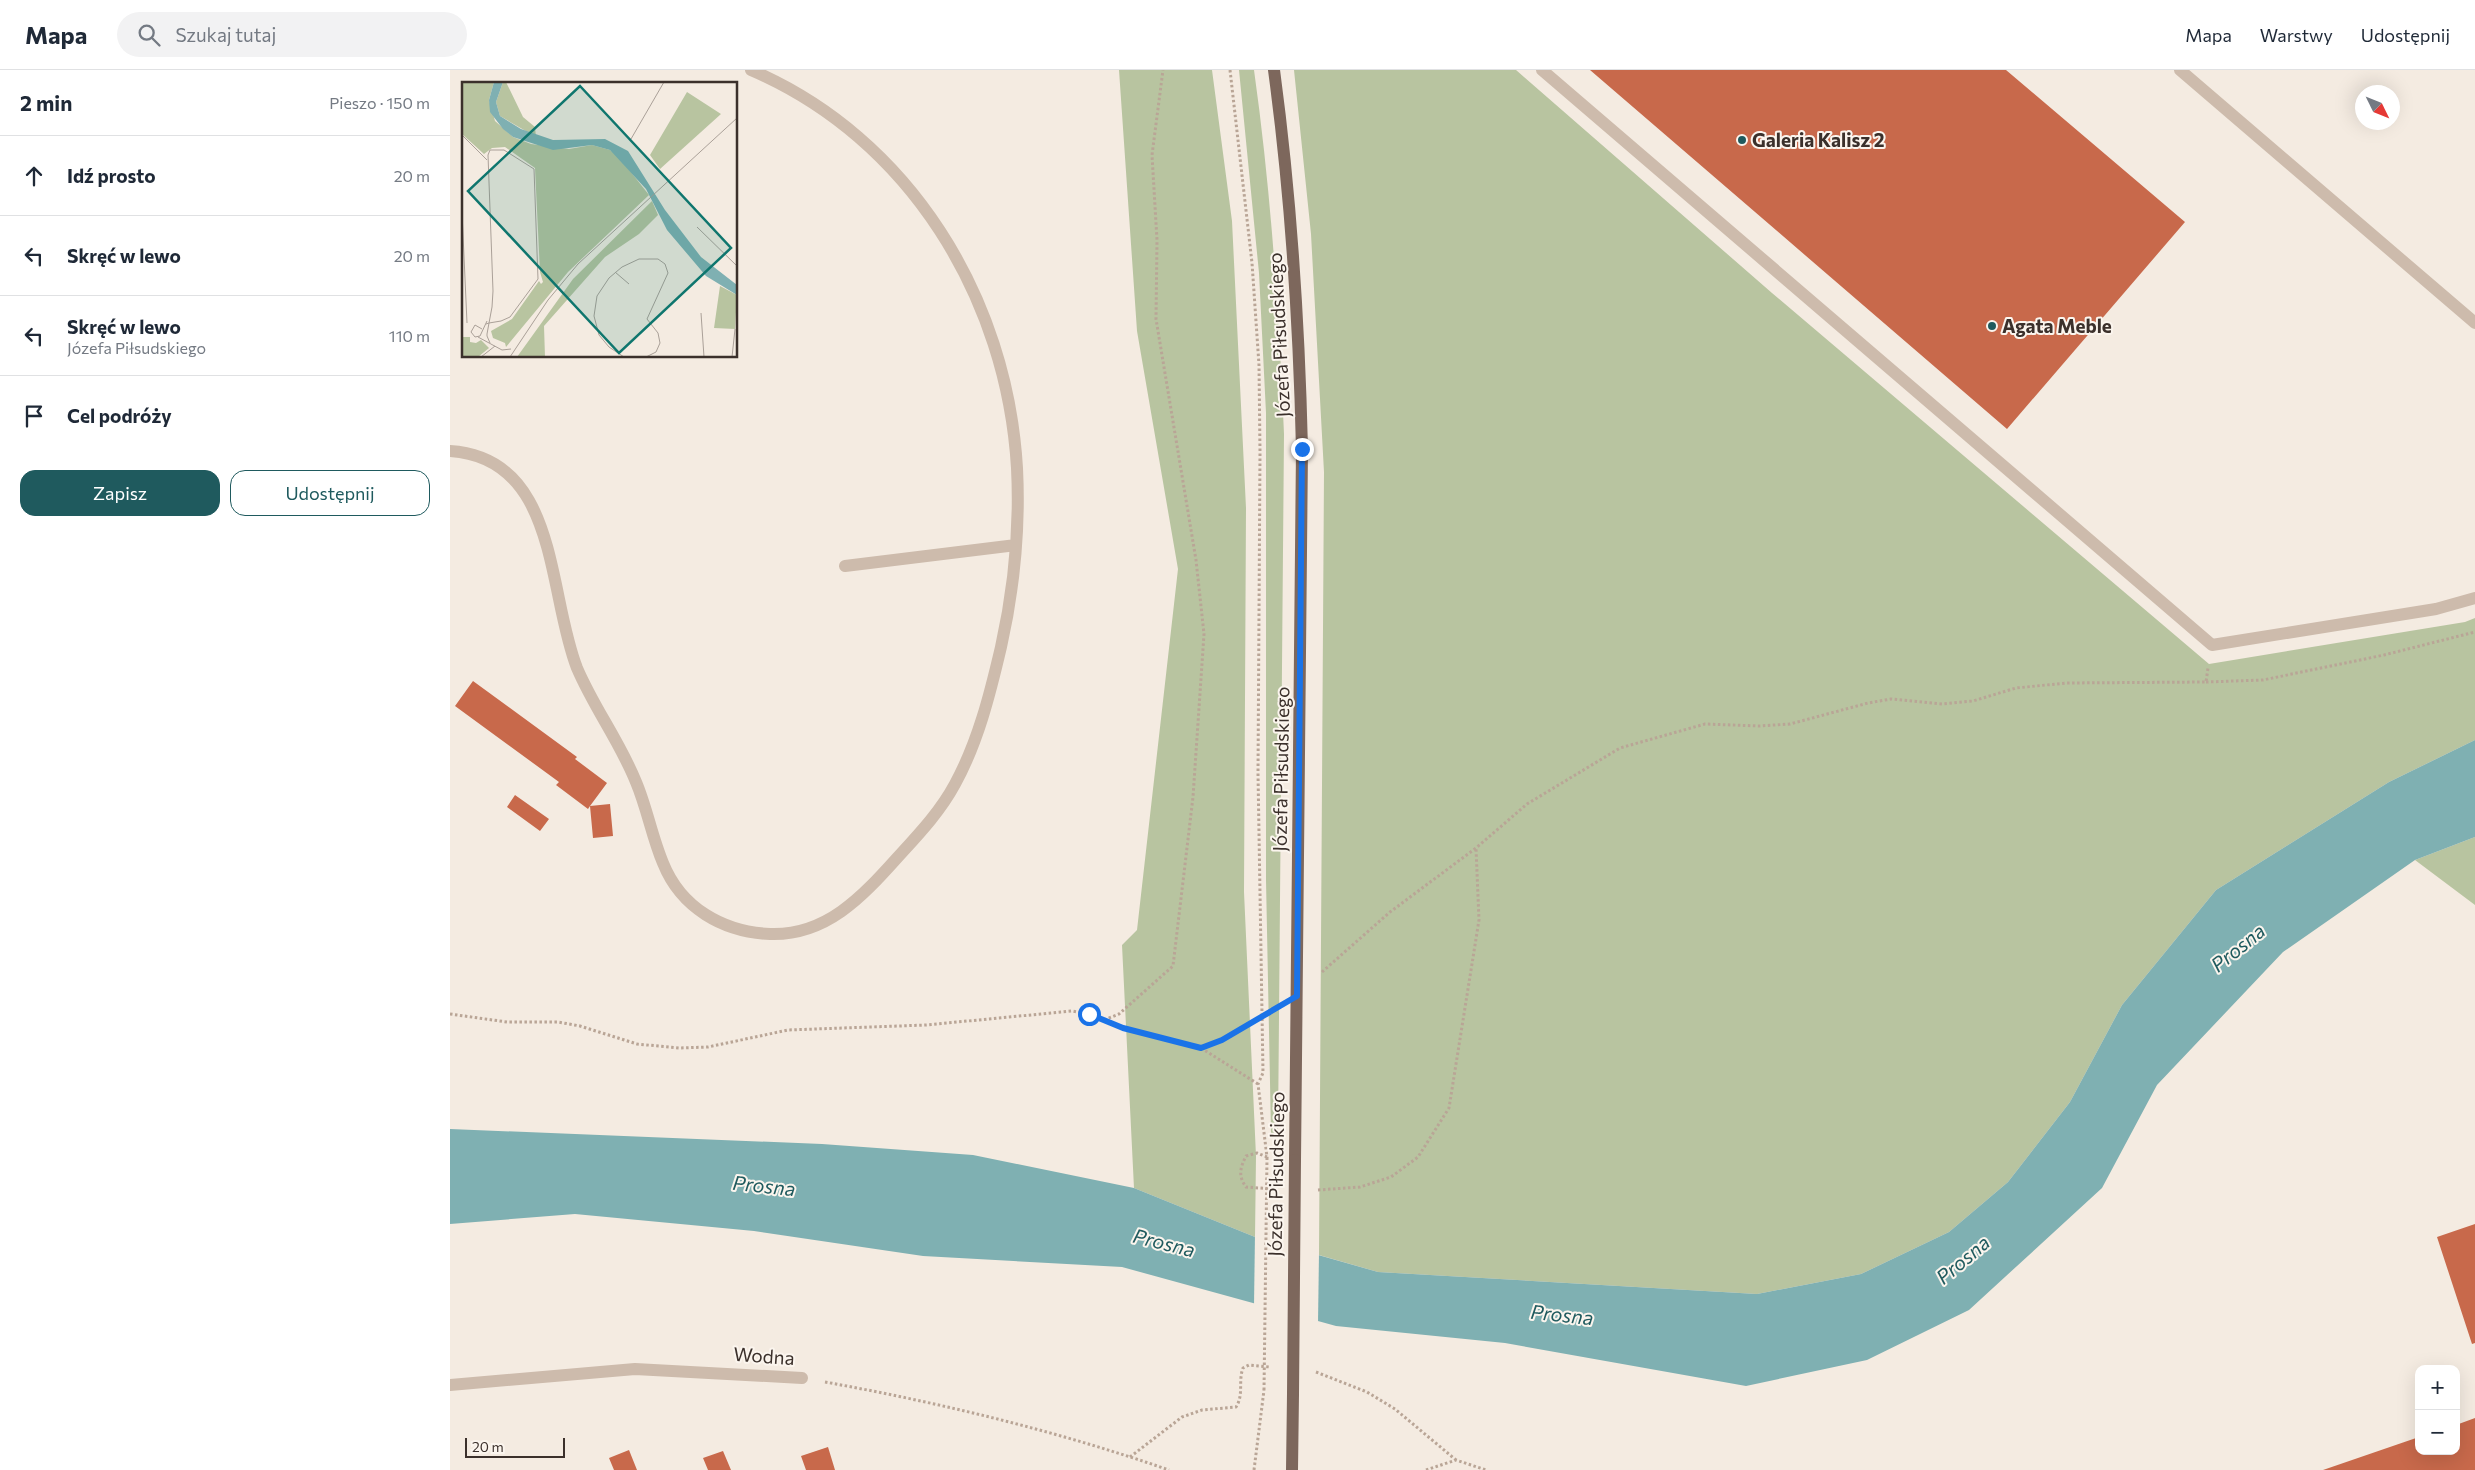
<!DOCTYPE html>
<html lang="pl">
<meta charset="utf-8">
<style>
body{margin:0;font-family:Commissioner,sans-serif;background:#f2f2f3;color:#1f2937}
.controls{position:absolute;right:15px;bottom:15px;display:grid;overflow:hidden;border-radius:10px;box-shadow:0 5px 20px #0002}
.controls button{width:45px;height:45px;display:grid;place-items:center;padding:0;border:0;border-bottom:1px solid #e0e1e3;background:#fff;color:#1f2937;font:25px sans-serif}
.compass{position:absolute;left:1905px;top:15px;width:45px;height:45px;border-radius:50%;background:#fff;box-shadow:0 5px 20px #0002;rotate:133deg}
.scale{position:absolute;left:15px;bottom:12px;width:100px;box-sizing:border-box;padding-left:5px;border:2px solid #3b302b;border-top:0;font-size:14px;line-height:18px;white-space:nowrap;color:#3b302b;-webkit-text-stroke:4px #fbf5ee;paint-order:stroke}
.stop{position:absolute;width:15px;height:15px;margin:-11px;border:4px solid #1a73e8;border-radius:50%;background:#fff}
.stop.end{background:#1a73e8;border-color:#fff;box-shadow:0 1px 5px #0008}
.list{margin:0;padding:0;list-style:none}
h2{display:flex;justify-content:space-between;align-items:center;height:65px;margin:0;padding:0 20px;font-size:21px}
h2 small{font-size:16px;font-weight:400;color:#747a83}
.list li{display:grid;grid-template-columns:32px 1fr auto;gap:15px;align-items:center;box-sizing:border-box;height:80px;padding:0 20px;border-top:1px solid #e0e1e3}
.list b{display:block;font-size:19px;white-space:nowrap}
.list p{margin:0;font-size:16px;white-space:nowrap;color:#747a83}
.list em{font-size:16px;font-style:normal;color:#747a83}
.actions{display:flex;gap:10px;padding:15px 20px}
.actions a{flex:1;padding:11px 0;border:1px solid #1f5a5e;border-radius:15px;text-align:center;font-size:18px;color:#1f5a5e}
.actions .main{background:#1f5a5e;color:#fff}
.icon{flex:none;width:28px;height:28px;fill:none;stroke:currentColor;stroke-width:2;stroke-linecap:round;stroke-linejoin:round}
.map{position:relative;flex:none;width:2025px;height:1400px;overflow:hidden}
header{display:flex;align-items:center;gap:30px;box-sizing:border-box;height:70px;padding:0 25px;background:#fff;border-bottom:1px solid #e0e1e3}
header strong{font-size:24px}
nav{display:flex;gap:28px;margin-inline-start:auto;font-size:18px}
.search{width:350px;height:45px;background:#f2f2f3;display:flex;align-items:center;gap:12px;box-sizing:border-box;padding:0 18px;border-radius:28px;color:#747a83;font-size:19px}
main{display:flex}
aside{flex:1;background:#fff}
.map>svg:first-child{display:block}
.green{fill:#b8c4a0}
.water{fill:#7fb0b2}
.pier{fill:#f4ebe1}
.building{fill:#c8694b}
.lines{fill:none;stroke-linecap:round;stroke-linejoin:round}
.path{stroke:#b9a596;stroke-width:3;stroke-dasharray:2.5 2.5;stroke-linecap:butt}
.service{stroke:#cdbbac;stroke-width:12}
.minor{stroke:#cdbbac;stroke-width:12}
.primary{stroke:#7d675c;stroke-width:12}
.path-bridge{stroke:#b9a596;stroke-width:3;stroke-dasharray:2.5 2.5;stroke-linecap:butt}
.primary-bridge{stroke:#7d675c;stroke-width:12}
.route{stroke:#1a73e8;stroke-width:6}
.poi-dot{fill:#1f5a5e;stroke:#fbf5ee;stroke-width:2}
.labels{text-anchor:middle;stroke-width:4;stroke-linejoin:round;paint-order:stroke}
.poi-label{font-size:19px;font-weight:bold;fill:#3b302b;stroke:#fbf5ee;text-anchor:start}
.street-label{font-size:19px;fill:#3b302b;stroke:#fbf5ee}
.water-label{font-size:20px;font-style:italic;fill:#1f5a5e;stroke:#fbf5ee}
.inset-road{fill:none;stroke:#aaa098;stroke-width:1}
.view{fill:#0f766e;fill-opacity:0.15;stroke:#0f766e;stroke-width:2.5}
.inset-edge{fill:none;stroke:#3b302b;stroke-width:2.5}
</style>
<header>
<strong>Mapa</strong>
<div class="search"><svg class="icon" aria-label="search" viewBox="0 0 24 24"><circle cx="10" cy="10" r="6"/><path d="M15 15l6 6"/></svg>Szukaj tutaj</div>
<nav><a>Mapa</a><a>Warstwy</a><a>Udostępnij</a></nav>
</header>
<main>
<aside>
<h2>2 min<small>Pieszo · 150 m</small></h2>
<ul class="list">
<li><svg class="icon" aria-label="ahead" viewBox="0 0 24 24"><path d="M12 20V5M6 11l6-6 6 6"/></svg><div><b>Idź prosto</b></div><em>20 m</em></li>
<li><svg class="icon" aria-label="left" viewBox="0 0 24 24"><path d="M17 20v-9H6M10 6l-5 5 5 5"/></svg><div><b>Skręć w lewo</b></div><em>20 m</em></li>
<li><svg class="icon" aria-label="left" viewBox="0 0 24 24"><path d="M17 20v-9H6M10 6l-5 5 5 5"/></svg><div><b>Skręć w lewo</b><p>Józefa Piłsudskiego</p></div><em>110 m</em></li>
<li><svg class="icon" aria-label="arrive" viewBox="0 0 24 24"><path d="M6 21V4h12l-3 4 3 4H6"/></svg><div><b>Cel podróży</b></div></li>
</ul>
<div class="actions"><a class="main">Zapisz</a><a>Udostępnij</a></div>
</aside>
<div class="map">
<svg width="2025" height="1400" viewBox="0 0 2025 1400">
<rect width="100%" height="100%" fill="#f4ebe1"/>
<path class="green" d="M669 0H762L782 151 796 438 794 822 806 1086 805 1167 684 1118 672 875 687 860 728 499 687 261Z
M789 0H804C821 121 829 242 834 364L828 1063H821L816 810V343L809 203Z
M844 0H1066L1322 223 1759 594 2015 552 2025 548V670L1939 712 1766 820 1672 935 1620 1032 1558 1112 1499 1162 1411 1204 1307 1224 928 1202 869 1185 874 402 861 164Z
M2025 767V835L1965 790Z"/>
<path class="water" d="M2025 670V767L1965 790 1833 882 1707 1015 1652 1118 1519 1240 1417 1290 1296 1316 1055 1273 886 1256 672 1197 473 1186 304 1161 125 1144 0 1154V1059L372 1074 523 1085 684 1118 805 1167 928 1202 1307 1224 1411 1204 1499 1162 1558 1112 1620 1032 1672 935 1766 820 1939 712Z"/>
<path class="pier" d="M805 1164 869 1183 868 1253 804 1236Z"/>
<path class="building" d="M1140 0H1556L1735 152 1557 359Z
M23 611 127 687 125 689 157 713 140 736 160 734 163 766 143 768 140 736 138 739 106 715 109 712 5 636Z
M65 725 99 749 90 761 57 737Z
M2025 1154V1273L2022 1274 1987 1167Z
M2025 1348V1400H1873L1969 1367V1381H2006V1355Z
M378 1377 385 1400H356L351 1386Z
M179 1380 187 1400H164L159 1388Z
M273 1381 281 1400H258L253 1388Z"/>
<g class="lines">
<path class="path" d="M780 0 802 193 809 295 810 382 808 703 813 1003 808 1014 817 1087 807 1083 796 1086C790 1098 788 1106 796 1117L822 1119
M1756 612 1813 610 1934 585 2025 562
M872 902 940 842 1026 778 1077 734 1170 678 1255 654 1309 656 1340 654 1418 633 1441 629 1492 634 1523 631 1566 618 1616 613 1756 612 1758 598
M0 944 57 952H108L130 956 187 974 229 978 258 977 338 960 476 955 622 941 639 944 673 958 751 978 772 970 822 942
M654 950 669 944 723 896 743 727 754 564 746 490 706 249 707 170 702 85 713 0
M751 978 808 1014
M868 1120 910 1117 941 1107 968 1087 999 1038 1029 850 1026 778
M866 1302 917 1322 945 1339 1006 1390
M375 1312C491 1333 607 1361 719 1400
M680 1387 732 1347 752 1340 786 1337C794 1325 788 1311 793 1298L799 1295 820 1297
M804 1400 814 1320
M976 1400 1006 1390 1036 1400"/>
<path class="service" d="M1092 0 1762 575 1986 539 2025 528
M1730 0 2025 253
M0 381C109 388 97 522 127 598 144 638 170 672 186 712 197 738 202 767 213 793 231 838 273 862 320 864 376 866 412 827 447 788 468 765 490 742 505 714 528 672 540 624 551 577 564 519 570 458 567 398 557 228 460 68 301 0
M395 496 566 475"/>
<path class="minor" d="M0 1315 185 1299 352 1308"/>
<path class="primary" d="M824 0C841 126 849 252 852 379L845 1090
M842 1400 843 1324"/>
<path class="path-bridge" d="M814 1320 817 1087"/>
<path class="primary-bridge" d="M843 1324 845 1090"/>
</g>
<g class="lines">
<path class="route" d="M639 944 673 958 751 978 772 970 847 926 852 379"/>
</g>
<g class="poi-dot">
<circle cx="1292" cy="70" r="5"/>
<circle cx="1542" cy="256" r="5"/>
</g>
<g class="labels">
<g class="poi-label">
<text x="1302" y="77">Galeria Kalisz 2</text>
<text x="1552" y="263">Agata Meble</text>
</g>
<g class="street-label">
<text transform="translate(829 265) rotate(-93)" y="7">Józefa Piłsudskiego</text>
<text transform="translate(831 699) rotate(-89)" y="7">Józefa Piłsudskiego</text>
<text transform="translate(826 1104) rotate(-89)" y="7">Józefa Piłsudskiego</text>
<text transform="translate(314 1286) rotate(4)" y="7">Wodna</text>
</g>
<g class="water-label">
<text transform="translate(1788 878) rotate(-39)" y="7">Prosna</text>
<text transform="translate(314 1116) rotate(6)" y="7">Prosna</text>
<text transform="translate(714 1173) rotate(14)" y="7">Prosna</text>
<text transform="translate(1513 1190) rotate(-40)" y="7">Prosna</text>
<text transform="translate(1112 1245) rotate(6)" y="7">Prosna</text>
</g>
</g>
<g transform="translate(12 12)">
<rect width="275" height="275" fill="#f4ebe1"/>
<path d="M0 0H32L27 18 33 39 51 55 69 62 107 67 130 63 148 68 157 75 187 113 106 190 44 265 43 261 31 256 29 249 50 237 77 199 79 202 81 200 78 190 73 86 43 65 30 66 22 72 0 52ZM41 0H44L61 35 73 45 74 55 38 34 34 20ZM225 10 259 32 198 87 188 73ZM190 119 196 133 177 152 143 175 82 244 83 275H55L111 197ZM258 204 275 213 273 247 252 246ZM0 255H8V260L14 261 19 258 27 266 16 275H0Z" fill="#b8c4a0"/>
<path d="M32 0H41L34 20 38 34 59 47 91 58 143 57 166 69 203 128 239 175 275 203V213L244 194 205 148 184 107 148 68 130 63 91 68 51 55 41 47 28 30 27 18Z" fill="#7fb0b2"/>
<path class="inset-road" d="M0 53 25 78M169 57 202 0M0 130 5 241M235 145 275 184M153 190 167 202M239 231 242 275M24 242 27 241 39 239 48 235 76 197 72 87 42 68H28L26 73 31 209 30 225 27 241 25 252V254L28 261M20 247 13 243 9 250 13 255 18 254 25 239M16 255 40 268 49 267M19 275 33 264M48 275 86 218 116 182 275 36M162 275 147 265 137 253 132 234 135 214 147 196 160 185 177 177H196L203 182 206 191 185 237 196 251 198 261 194 270 184 275M270 275 273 247"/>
<path class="view" d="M118 4 269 166 157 271 6 109Z"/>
<rect width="275" height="275" class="inset-edge"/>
</g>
</svg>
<div class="controls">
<button>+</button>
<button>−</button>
</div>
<svg class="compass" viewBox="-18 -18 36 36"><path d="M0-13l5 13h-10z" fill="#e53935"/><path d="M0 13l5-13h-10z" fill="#747a83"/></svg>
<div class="scale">20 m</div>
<div class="stop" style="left:639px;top:944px"></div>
<div class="stop end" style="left:852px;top:379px"></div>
</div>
</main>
